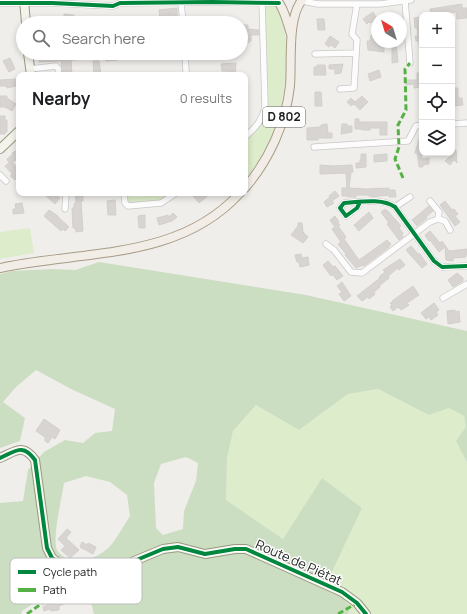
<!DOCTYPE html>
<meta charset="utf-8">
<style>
body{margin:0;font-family:Manrope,sans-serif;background:#f2f2f2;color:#202124}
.controls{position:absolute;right:12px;top:12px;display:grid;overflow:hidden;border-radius:8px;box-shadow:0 2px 6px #0003}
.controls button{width:36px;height:36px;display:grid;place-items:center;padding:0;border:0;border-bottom:1px solid #e0e0e0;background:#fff;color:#202124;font:20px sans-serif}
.compass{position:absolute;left:371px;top:12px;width:36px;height:36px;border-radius:50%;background:#fff;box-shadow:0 2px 6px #0003;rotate:322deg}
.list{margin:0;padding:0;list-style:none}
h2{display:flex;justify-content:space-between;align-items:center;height:52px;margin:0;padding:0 16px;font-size:17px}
h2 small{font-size:13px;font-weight:400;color:#757577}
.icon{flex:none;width:22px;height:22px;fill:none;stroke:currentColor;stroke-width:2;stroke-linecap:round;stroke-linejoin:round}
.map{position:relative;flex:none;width:467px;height:614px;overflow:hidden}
.search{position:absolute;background:#fff;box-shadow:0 2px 6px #0003;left:16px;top:16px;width:232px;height:44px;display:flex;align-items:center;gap:10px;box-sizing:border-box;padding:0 14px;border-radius:22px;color:#757577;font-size:15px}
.panel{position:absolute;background:#fff;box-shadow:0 2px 6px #0003;left:16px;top:72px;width:232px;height:124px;border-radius:8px}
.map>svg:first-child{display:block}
.grass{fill:#ddeccb}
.forest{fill:#cbdec1;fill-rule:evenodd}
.building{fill:#d7d4d2;stroke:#d3d0cc}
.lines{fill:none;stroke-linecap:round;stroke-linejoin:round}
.street-casing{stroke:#c9c8c7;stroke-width:7}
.secondary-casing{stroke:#999a82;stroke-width:10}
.primary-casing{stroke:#a79c86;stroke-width:10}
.street{stroke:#fdfcfc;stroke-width:5.5}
.secondary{stroke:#f4f4ed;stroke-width:8}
.primary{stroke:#f3ede7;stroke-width:8}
.quiet{stroke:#55b145;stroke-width:3;stroke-dasharray:6 3;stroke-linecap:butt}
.cycleway-casing{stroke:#fff;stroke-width:6}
.cycleway{stroke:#00873e;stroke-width:4}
.labels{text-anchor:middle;stroke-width:3;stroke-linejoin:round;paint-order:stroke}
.shield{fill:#fff;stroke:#646464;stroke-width:1}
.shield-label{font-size:12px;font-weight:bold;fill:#222}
.street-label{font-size:13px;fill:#222;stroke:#fff}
.key{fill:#fff;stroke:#bdbdbd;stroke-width:1}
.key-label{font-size:11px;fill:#222}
</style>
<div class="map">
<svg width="467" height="614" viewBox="0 0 467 614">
<rect width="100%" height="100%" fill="#f0eeeb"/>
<path class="grass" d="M269 5C272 6 275 6 277 8 281 11 282 17 283 21 291 55 286 100 273 133 267 148 258 161 249 175L245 170V140C255 131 263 122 267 109L264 7Z
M126 193H133L134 197 160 195V193H170V195L162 201 131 204 127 201Z
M30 228 34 253 0 259V232Z
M378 389 429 415 449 408 464 416 466 427V461L467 462V614H348L350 607 327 580 362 508 322 478 283 539 226 500 227 458 233 431 256 405 299 430 348 394Z"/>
<path class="forest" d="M99 262 306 295 467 331V462L456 441 466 427 464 416 449 408 429 415 378 389 348 394 299 430 256 405 233 431 227 458 226 500 283 539 322 478 362 508 328 580 350 607 348 614H94L88 592 71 579 22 611 21 614H0V503L23 501 28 470 44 452 65 440 83 443 95 433 112 431 115 409 71 389 36 370 16 387 3 402 25 418 20 441 0 448V274L12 271 52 269 75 270ZM186 457 198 463 196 481 184 511 183 529 163 535 156 528 154 483 161 464ZM86 476 110 482 127 495 130 516C124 525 119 535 112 544 103 555 83 565 69 559 65 558 59 554 57 550 52 537 62 498 64 483Z"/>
<path class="building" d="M462 4V8H467V18L457 19 456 12 431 14 430 9Z
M177 8V17L160 19 159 10Z
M373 12 377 19 373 22 370 23 369 22 367 24 363 19Z
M64 14 74 15 73 23 61 22V17H64Z
M420 17 421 22H422V46H419V41H416L415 36H418L417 28H415L414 18Z
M317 19H324L325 30H318Z
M241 25H248V29L259 30V35H251V41L248 43 246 38H245L244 30H241Z
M371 35H376V43H380V47H384V52L368 50 367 41H370Z
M330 36 339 42 335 48 331 45 329 47 325 44Z
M392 43H396L398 62 392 63Z
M39 53H77V60H71L72 75H63L61 61 39 62Z
M117 53 118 60 106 61 105 55Z
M10 58 15 69 9 72 3 61Z
M93 61H99L101 75H94Z
M236 63 235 74 228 75V71H222L221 64Z
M343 64 341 73 335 74V69H329V65Z
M317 65H325L326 75H314V67H317Z
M379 70 381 77 370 81 368 74Z
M422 72V87L414 88V84L406 85V80H417V73Z
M16 79V86L7 88 6 86H0V80Z
M454 88H458V98H462L463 105 453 106 452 99 454 98Z
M315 92H321L322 106H315Z
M0 96H7V98L16 104 12 111 5 107H0Z
M362 96 368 102 360 110 354 104 351 106 347 102 351 98 355 102Z
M0 116H5V120H7V132H5V134H0Z
M355 119H359V122H387V135H380V128H370V130H363L360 129H355Z
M327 124 328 133H332V138H318V140H307V128L321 127V125Z
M342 124H347V126H352V132L341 134Z
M421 133H422V158L419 159 429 158V164L423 165V167H419L417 153H415Z
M17 150 19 152V158L12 162 19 170V176L15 180 10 176 12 174 5 166 9 163 7 159 13 154 12 153Z
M452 150H456L457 163 454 160 450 165 445 161 450 156V153H452Z
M361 154H366V167L356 168V163H360V160H361Z
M387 154V161L374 162V155Z
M320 165 333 166 352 165 353 172H351L349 188 367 189 389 188V190H395L396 197H389V195L372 197 367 195H356V197H348V196H342V188H347L346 173 320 174Z
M335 191 339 196 332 201 334 203 327 207 324 202 330 197 329 196Z
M43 193H55L60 198 55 204Z
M75 193H83V201H81L83 231 76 232 75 228H73L72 208H74V204L76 202Z
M198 193H211L199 203 193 196Z
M115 200 116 215H108L107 201Z
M445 201 452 210 454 209 458 214 455 216 460 222 455 226 440 205Z
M22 203 24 213 13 214V209H16L15 204Z
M429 206 433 211 426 217 427 218 417 226 412 220Z
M385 209 386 211 387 210 401 226 399 228 403 233 402 235 403 237 399 240 387 224 389 223 381 212Z
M49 210 58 216V217L69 227 65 231 63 229 61 231 44 216Z
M369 212 373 218 359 231 354 225Z
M173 213 177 217 172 221 159 225 157 218 168 215 169 217Z
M145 215V228H139L138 216Z
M335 216 339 222 338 223 340 225 338 226 346 237 344 239 359 260 387 240 391 244 389 246V247L364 266 363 265 356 268 345 255 346 254 338 244 341 242 332 229 335 227 330 220Z
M298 223H302L303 232 308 237 303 243 291 235 298 226Z
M430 231 440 243 442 241 449 251 467 249V255H465L466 257 453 258V261L446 260 445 247 439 252 430 240 429 241 425 235Z
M411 246 418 254H420L427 264 422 268 406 250Z
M301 254 302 258 308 257 309 265 300 267 299 262H297L295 255Z
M400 259 405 265 399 270 398 268 388 276 389 278 379 286 380 287 374 292 375 294 369 299 368 297 362 301 357 296 380 278 379 277 385 272 383 270Z
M328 261 333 267 335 266 343 276 337 280 332 274 331 276 323 265Z
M457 273 463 278V281L453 287 448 280Z
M342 282 351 296 344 301 339 294 342 292 337 286Z
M413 286 419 295 407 303 409 305 401 310 398 307 393 311 390 307 392 305 390 303 393 302 392 301Z
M434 303 439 310 436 312 438 315 431 320 429 317 426 319 421 313Z
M455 310V312L459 311 460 322 448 324 447 311Z
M44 419 60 430 55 439 52 437 48 443 45 441V437L36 431Z
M67 529 71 532 66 538 79 550 70 558 61 550 65 546 58 539Z
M82 542 87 545 88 543 96 547 93 554 80 547Z
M62 599 64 604 59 606V610L51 611 50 609 44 611 43 607Z"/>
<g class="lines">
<defs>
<path id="street" d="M302 1 318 4H380L411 0
M405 1 410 63
M181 2 183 23
M0 3H52L113 6 120 3 212 2 279 3
M185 53 186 71
M315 54 356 53
M30 69 56 66 58 68 59 75
M340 89 354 88 357 40 352 34 357 4
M452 124 467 123
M245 137C255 128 263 120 265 106L262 2
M314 147 408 141 416 126 422 125
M0 175 6 181
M65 193 66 194 65 209
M124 193 125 203 128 206 161 203 176 193
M430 201 439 212 438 219
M360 202 357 208 346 216 340 208 344 203C360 202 382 198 395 207L434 261 442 267 467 266
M395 207 410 197
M326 244 334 250 351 272 362 273 430 222 438 219 445 221 450 230
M443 298 467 284"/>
<path id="secondary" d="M24 0 26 23
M28 53 31 75
M0 149 19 131
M0 458C16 451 23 443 35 460L47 548 52 558 62 565 82 571 94 572 122 566 163 549 178 547 205 554 235 549H246L342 592 357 603 366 614"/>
<path id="primary" d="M277 0C285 10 287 22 291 34
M245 188C269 160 286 123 290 86 292 62 287 19 302 0
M0 268C83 250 178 261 240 193"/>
</defs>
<use href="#street" class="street-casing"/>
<use href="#secondary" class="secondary-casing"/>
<use href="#primary" class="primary-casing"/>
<use href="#street" class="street"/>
<use href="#secondary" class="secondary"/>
<use href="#primary" class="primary"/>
<path class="quiet" d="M403 178 395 159 399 147 398 125 406 110 405 69 410 63
M27 614 77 578 82 571
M338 614 357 603"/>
<defs>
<path id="cycleway" d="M0 3H52L113 6 120 3 212 2 279 3
M360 202 357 208 346 216 340 208 344 203C360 202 382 198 395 207L434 261 442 267 467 266
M0 458C16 451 23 443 35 460L47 548 52 558 62 565 82 571 94 572 122 566 163 549 178 547 205 554 235 549H246L342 592 357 603 366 614"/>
</defs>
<use href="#cycleway" class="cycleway-casing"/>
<use href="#cycleway" class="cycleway"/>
</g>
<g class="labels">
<rect class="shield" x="263" y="107" width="42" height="20" rx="3"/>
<g class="shield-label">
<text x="284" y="121">D 802</text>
</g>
<g class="street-label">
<text transform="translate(299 562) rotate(24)" y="5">Route de Piétat</text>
</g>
</g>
<rect x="10" y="558" width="132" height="46" rx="6" class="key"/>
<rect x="18" y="570" width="18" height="4" fill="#00873e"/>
<rect x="18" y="588" width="18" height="4" fill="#55b145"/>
<g class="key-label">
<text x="43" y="576">Cycle path</text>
<text x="43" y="594">Path</text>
</g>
</svg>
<div class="controls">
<button>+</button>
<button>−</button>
<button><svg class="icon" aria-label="locate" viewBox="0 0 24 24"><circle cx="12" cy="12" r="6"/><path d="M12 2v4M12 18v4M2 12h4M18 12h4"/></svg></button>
<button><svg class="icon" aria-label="layers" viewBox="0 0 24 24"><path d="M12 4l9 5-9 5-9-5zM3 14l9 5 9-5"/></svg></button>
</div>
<svg class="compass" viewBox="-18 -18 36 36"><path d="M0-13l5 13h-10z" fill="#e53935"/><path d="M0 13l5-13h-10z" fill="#757577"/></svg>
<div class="search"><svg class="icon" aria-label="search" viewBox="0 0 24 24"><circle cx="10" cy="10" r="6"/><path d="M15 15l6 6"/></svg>Search here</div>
<section class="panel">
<h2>Nearby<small>0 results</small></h2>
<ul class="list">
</ul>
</section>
</div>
